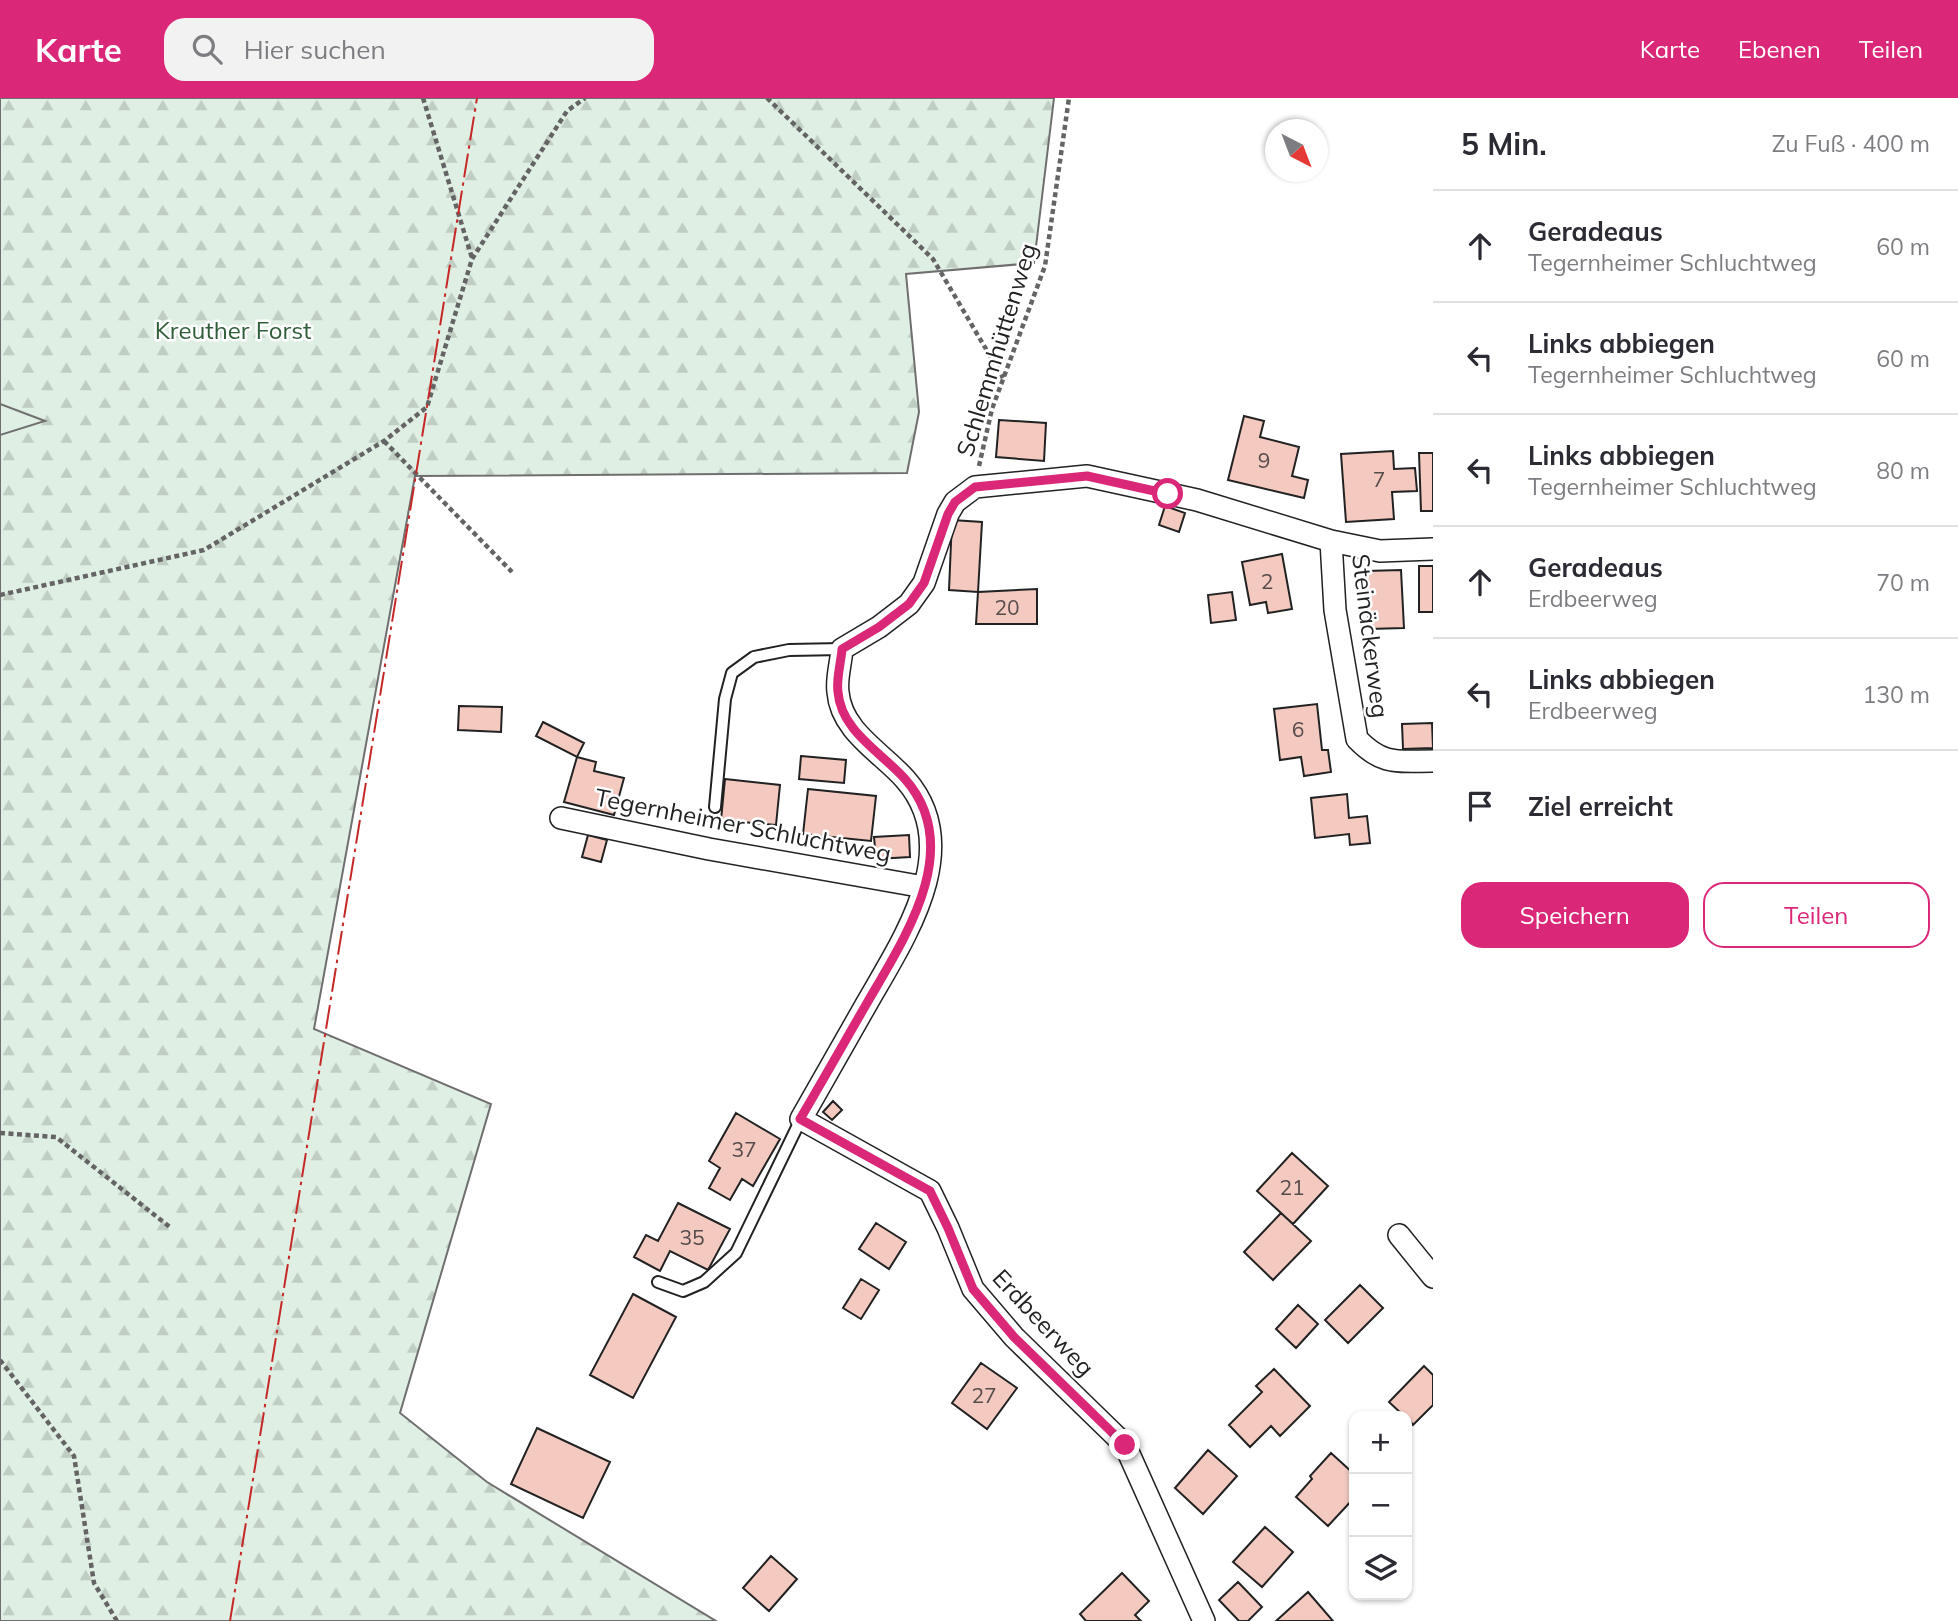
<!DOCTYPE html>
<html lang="de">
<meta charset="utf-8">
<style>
body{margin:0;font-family:Mulish,sans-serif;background:#f2f2f3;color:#2b2b33}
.controls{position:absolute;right:21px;bottom:21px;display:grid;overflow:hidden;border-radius:14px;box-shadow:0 2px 5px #0004}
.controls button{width:63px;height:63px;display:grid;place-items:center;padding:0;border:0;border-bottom:2px solid #e1e1e2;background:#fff;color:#2b2b33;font:35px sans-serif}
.compass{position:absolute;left:1265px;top:21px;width:63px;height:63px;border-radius:50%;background:#fff;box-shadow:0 2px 5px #0004;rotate:138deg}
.stop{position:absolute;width:21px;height:21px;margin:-16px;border:5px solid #db2777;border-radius:50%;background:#fff}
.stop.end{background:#db2777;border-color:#fff;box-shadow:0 2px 7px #0008}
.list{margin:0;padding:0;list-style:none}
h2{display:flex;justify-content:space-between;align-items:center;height:91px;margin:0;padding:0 28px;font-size:30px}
h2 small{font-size:23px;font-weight:400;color:#7c7c81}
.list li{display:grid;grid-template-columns:46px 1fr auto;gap:21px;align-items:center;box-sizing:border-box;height:112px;padding:0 28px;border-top:2px solid #e1e1e2}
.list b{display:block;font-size:26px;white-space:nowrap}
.list p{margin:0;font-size:23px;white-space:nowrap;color:#7c7c81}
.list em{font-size:23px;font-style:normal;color:#7c7c81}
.actions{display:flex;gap:14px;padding:21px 28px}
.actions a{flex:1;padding:16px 0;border:2px solid #db2777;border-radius:21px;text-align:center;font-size:24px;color:#db2777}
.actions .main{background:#db2777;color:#fff}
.icon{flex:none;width:38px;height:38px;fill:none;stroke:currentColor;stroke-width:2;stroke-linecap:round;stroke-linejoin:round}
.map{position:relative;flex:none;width:1433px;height:1523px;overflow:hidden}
header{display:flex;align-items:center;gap:42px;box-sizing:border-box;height:98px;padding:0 35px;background:#db2777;color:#fff}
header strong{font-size:33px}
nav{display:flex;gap:38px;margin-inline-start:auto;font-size:24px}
.search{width:490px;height:63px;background:#f2f2f3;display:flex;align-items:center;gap:18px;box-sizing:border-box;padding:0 24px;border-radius:21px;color:#7c7c81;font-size:26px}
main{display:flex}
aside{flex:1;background:#fff}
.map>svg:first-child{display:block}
.forest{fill:url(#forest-firs);stroke:#6f6f6f;stroke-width:2}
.park{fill:#e0efe3;stroke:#6f6f6f;stroke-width:2}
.building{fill:#f3c9c0;stroke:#222;stroke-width:2}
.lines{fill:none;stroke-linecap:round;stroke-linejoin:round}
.service-casing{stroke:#222;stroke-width:14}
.minor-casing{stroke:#222;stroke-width:24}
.path{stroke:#646464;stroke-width:4.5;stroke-dasharray:5 3.5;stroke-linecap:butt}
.service{stroke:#fff;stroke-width:10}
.minor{stroke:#fff;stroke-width:21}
.power{stroke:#c62828;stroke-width:2;stroke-dasharray:24 5 3.5 5;stroke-linecap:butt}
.route{stroke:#db2777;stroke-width:9}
.labels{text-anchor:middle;stroke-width:5;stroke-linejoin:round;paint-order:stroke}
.number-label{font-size:21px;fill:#564c4a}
.park-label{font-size:24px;fill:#2f5e38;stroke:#fff}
.street-label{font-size:24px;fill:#222;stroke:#fff}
</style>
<header>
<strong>Karte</strong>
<div class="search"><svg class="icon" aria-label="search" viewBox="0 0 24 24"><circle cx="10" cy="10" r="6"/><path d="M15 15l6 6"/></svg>Hier suchen</div>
<nav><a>Karte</a><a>Ebenen</a><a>Teilen</a></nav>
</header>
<main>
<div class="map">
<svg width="1433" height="1523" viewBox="0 0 1433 1523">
<defs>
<pattern id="forest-firs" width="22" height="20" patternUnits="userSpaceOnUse" patternTransform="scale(1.75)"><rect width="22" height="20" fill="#e0efe3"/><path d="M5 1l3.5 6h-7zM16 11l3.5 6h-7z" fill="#c0cdc2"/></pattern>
</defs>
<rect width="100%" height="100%" fill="#fff"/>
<path class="forest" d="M0 0H1054L1034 165 906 176 919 314 907 375 415 378 314 931 491 1006 400 1315 487 1384 716 1523H0Z"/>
<path class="park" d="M0 306 45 323 0 337Z"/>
<path class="building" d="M1244 318 1264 323 1260 339 1299 349 1292 378 1308 382 1304 400 1228 382Z
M999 322 1046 325 1044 363 996 359Z
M1393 353 1394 371 1415 370 1417 393 1392 394 1394 421 1346 424 1341 356Z
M1419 355H1433V413H1421Z
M1165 408 1185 415 1179 434 1159 427Z
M952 422 982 424 978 494 949 492Z
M1282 456 1292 511 1268 515 1266 504 1250 507 1242 464Z
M1419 468H1433V514H1419Z
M1401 472 1404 530 1369 531 1366 473Z
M1037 491V526H976L978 494Z
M1232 494 1236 522 1211 525 1208 497Z
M1317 606 1322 652H1328L1331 674 1304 678 1301 659 1280 662 1274 611Z
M459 608 502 609 501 634 458 632Z
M543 624 584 645 577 659 536 638Z
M1432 625 1433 650 1403 651 1402 626Z
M801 658 846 662 844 685 799 681Z
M577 659 596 664 594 673 624 680 614 717 564 704Z
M725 681 780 687 776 727 721 722Z
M808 691 876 698 871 743 803 736Z
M1347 696 1349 720 1367 718 1370 745 1350 747 1349 736 1315 740 1311 700Z
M588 737 607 742 601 764 582 759Z
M909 737 910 759 876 761 874 739Z
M833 1003 842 1012 832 1022 823 1014Z
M736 1015 780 1041 753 1088 742 1081 730 1102 709 1090 720 1070 709 1063Z
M1292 1055 1328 1088 1293 1126 1257 1093Z
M678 1105 730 1131 708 1172 670 1153 660 1173 634 1159 646 1137 658 1143Z
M1281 1115 1311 1143 1273 1182 1244 1154Z
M876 1125 906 1144 889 1171 859 1151Z
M861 1181 879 1192 861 1221 843 1210Z
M1360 1187 1383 1210 1348 1245 1325 1222Z
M633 1196 676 1219 633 1300 590 1277Z
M1298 1207 1318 1226 1296 1250 1276 1231Z
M981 1265 1017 1290 987 1331 952 1305Z
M1424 1268 1433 1277V1307L1413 1327 1407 1318H1404L1389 1304Z
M1274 1271 1310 1308 1280 1338 1271 1328 1250 1349 1229 1327 1262 1294 1256 1288Z
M537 1330 610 1364 583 1420 511 1386Z
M1208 1352 1237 1378 1203 1416 1175 1390Z
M1331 1355 1354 1376V1400L1328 1428 1296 1399 1312 1381 1310 1378Z
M1265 1429 1293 1454 1262 1489 1233 1464Z
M771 1458 797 1481 769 1513 743 1490Z
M1122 1475 1149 1503 1135 1517 1141 1523H1086L1080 1516Z
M1238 1484 1262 1509 1248 1523H1239L1219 1502Z
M1308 1494 1333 1523H1276Z"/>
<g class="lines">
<defs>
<path id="service" d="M715 709 725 601 732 575 754 559 789 552 842 551
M658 1184 683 1193 704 1184 736 1155 801 1021"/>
<path id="minor" d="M1331 443 1335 512 1357 641C1383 668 1398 663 1433 663
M561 720 709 751 924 789
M1399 1137 1433 1179
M1204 1523 1125 1347 1014 1239 973 1191 948 1130 930 1093 801 1021C823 982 845 943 867 905 904 840 966 750 905 681 881 654 841 633 838 594 836 581 841 565 842 551L879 529 909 506 924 485 948 416 955 404 975 389 1087 378 1197 402 1331 443 1380 453 1433 451"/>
</defs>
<use href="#service" class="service-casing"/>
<use href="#minor" class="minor-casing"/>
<path class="path" d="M423 0 472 160
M767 0 933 161 1003 280
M384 343 512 474
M979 368 992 311 1045 168 1069 0
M0 497 204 452 384 343 427 309 472 161 567 13 585 0
M0 1035 56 1039 171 1130
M0 1262 74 1358 94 1485 117 1523"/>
<use href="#service" class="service"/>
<use href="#minor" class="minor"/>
<path class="power" d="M230 1523 477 0"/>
</g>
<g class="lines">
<path class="route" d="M1125 1347 1014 1239 973 1191 948 1130 930 1093 800 1021C823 982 845 943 867 905 904 841 966 750 905 681 881 654 841 633 838 594 836 581 841 565 842 551L879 529 909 506 924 485 948 416 955 404 975 389 1087 378 1168 396"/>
</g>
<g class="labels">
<g class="number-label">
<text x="1264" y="370">9</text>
<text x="1379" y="389">7</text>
<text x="1267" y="491">2</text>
<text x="1007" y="517">20</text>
<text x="1298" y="639">6</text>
<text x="744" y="1059">37</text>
<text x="1292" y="1097">21</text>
<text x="692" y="1147">35</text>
<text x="984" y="1305">27</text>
</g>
<g class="park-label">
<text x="233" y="241">Kreuther Forst</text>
</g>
<g class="street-label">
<text transform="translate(997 252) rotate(-73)" y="8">Schlemmhüttenweg</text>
<text transform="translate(1370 538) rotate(83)" y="8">Steinäckerweg</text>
<text transform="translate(743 728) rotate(11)" y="8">Tegernheimer Schluchtweg</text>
<text transform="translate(1043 1225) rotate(47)" y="8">Erdbeerweg</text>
</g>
</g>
</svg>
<div class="controls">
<button>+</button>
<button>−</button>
<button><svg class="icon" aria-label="layers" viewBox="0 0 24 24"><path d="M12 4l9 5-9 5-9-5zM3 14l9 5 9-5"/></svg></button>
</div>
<svg class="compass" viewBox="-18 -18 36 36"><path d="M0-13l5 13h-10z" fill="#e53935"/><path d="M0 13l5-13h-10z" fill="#7c7c81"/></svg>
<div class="stop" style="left:1168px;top:396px"></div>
<div class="stop end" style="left:1125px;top:1347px"></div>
</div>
<aside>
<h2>5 Min.<small>Zu Fuß · 400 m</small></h2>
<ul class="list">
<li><svg class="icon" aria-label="ahead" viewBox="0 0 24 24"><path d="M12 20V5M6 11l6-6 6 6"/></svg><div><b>Geradeaus</b><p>Tegernheimer Schluchtweg</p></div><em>60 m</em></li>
<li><svg class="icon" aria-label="left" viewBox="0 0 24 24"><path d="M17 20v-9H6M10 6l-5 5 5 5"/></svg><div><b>Links abbiegen</b><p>Tegernheimer Schluchtweg</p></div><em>60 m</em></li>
<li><svg class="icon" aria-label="left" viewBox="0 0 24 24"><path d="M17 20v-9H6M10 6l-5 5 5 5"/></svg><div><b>Links abbiegen</b><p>Tegernheimer Schluchtweg</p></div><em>80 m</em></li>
<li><svg class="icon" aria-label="ahead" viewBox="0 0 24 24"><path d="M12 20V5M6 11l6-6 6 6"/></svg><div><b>Geradeaus</b><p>Erdbeerweg</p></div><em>70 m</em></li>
<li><svg class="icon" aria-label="left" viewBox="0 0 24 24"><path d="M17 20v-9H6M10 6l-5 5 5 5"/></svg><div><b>Links abbiegen</b><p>Erdbeerweg</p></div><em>130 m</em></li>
<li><svg class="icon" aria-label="arrive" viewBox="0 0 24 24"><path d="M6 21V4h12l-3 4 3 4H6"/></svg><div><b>Ziel erreicht</b></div></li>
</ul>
<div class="actions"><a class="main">Speichern</a><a>Teilen</a></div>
</aside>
</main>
